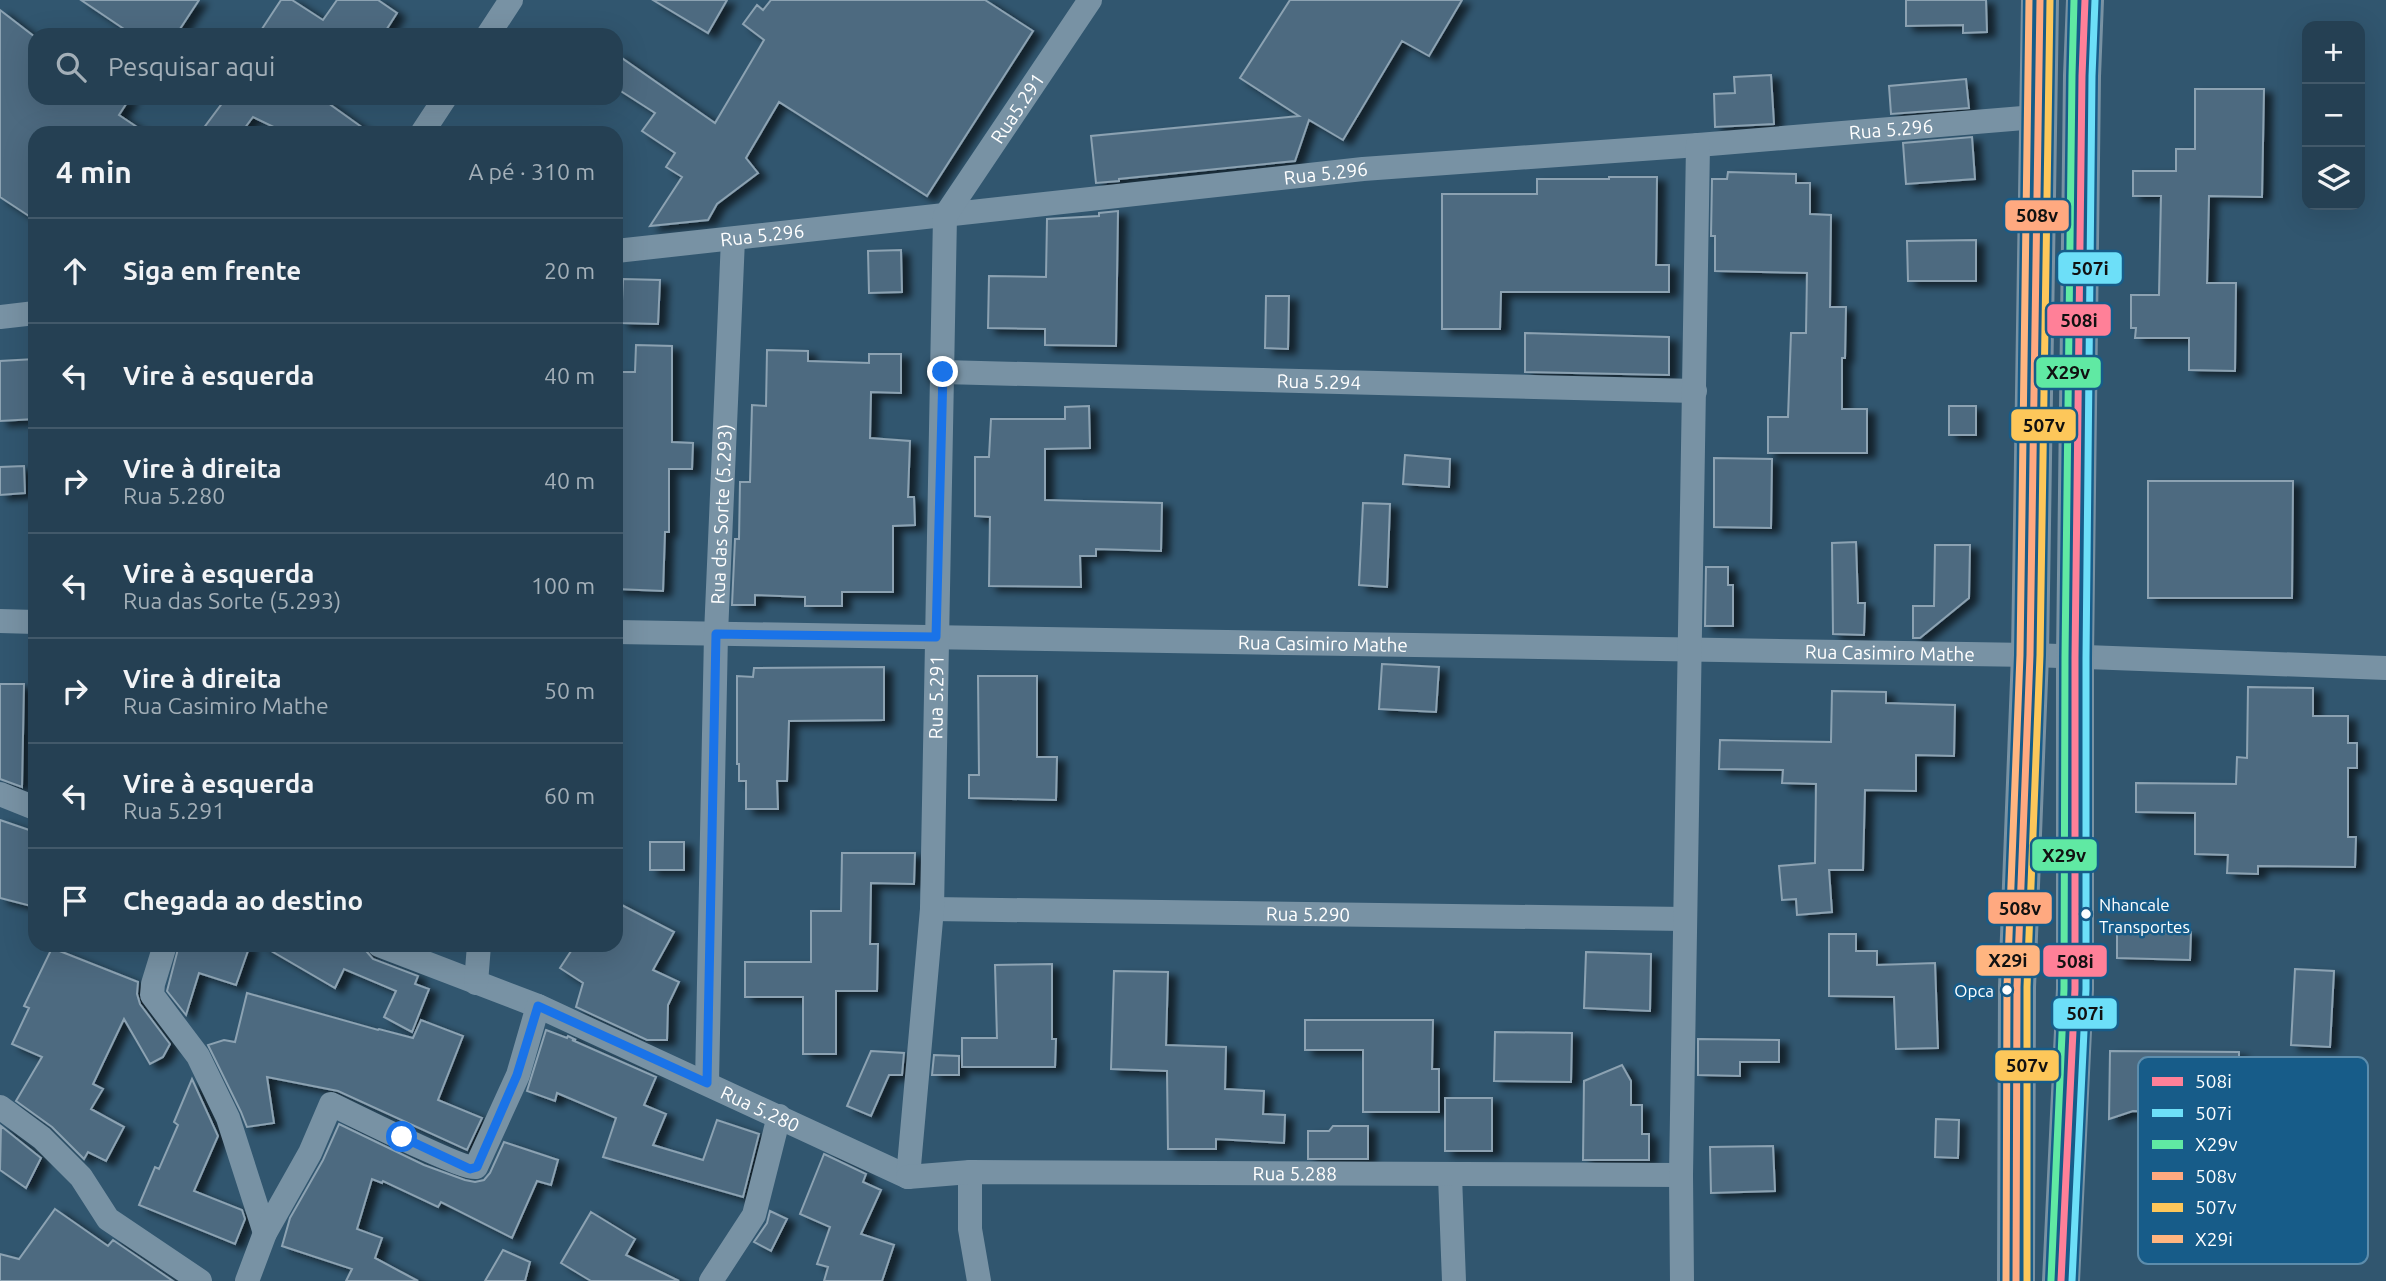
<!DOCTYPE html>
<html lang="pt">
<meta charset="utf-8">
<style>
body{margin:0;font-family:Ubuntu,sans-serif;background:#2d475a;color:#f1f3f6}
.controls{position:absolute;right:21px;top:21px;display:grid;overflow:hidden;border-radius:14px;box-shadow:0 7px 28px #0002}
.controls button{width:63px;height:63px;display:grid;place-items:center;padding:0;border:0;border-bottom:2px solid #42596a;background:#254053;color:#f1f3f6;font:35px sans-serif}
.stop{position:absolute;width:21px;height:21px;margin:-16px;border:5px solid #1a73e8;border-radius:50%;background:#fff}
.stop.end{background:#1a73e8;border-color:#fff;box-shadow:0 2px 7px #0008}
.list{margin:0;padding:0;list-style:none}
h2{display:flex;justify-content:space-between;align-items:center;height:91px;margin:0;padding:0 28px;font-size:30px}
h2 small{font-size:23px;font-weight:400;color:#a3afb8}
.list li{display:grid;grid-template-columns:46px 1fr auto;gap:21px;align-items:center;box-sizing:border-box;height:105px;padding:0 28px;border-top:2px solid #42596a}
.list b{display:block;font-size:26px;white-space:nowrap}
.list p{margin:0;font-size:23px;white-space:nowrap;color:#a3afb8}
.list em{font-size:23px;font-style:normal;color:#a3afb8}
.icon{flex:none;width:38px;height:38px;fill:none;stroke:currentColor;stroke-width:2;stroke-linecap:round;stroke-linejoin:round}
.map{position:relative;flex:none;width:2386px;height:1281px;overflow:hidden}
.search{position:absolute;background:#254053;box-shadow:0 7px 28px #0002;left:28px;top:28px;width:595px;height:77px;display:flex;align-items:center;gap:18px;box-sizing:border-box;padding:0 24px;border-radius:21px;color:#a3afb8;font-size:26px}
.panel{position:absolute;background:#254053;box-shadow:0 7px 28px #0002;left:28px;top:126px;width:595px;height:826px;border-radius:21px}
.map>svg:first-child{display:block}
.building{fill:#4d6b80;stroke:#8ca2b2;stroke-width:2;filter:url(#shadow)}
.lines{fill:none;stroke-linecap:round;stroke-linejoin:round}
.street{stroke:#7892a4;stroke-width:24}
.highway{stroke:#7992a3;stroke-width:38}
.bus-1-casing{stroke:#175c89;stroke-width:12}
.bus-2-casing{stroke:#175c89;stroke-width:12}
.bus-3-casing{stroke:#175c89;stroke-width:12}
.bus-4-casing{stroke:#175c89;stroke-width:12}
.bus-5-casing{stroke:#175c89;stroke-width:12}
.bus-6-casing{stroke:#175c89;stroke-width:12}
.bus-1{stroke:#ff8098;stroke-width:7}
.bus-2{stroke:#6ddff8;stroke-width:7}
.bus-3{stroke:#60e9a3;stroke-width:7}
.bus-4{stroke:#ffa980;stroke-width:7}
.bus-5{stroke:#fdc75a;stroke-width:7}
.bus-6{stroke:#ffb580;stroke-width:7}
.route{stroke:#1a73e8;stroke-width:9}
.bus-dot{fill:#fff;stroke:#175c89;stroke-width:2.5}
.labels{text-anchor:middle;stroke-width:5;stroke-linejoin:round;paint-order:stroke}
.bus-label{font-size:17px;fill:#fff;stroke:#175c89;text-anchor:start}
.street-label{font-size:19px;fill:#fff;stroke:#175c89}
.key{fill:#175c89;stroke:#5d8dac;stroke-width:2}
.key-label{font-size:19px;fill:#fff}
.line-badge{stroke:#175c89;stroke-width:2.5}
.pale-badge-label{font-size:19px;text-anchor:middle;font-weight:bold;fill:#111}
</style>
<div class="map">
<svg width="2386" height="1281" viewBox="0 0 2386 1281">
<defs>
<filter id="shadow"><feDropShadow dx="8" dy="4.5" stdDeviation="3.5" flood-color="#0009"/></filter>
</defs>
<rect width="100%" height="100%" fill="#31566f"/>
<path class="building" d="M81 0H199L176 35H133Z
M281 0H292L323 20 337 0H378L397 13 383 35H258Z
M653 0H727L708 33Z
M771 0H985L1033 31 927 196 779 102 746 158 758 173 717 204 708 220 650 226 682 177 666 167 675 153 642 131 655 113 616 88V54L715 123 764 40 743 24 757 5 763 10Z
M1290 0H1462L1429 56 1402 41 1343 140 1309 120 1295 161 1119 179V181L1096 183 1091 136 1299 116 1240 78Z
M1906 0H1986L1987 32 1963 33V25L1906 26Z
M0 10 35 37V98H130L119 115 146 133H35V220L0 197Z
M1771 75 1774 124 1715 127 1714 94 1735 93 1734 77Z
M1966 79 1969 108 1891 114 1889 86Z
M2195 89H2264L2262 197 2209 196 2207 283H2236L2235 371 2189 370V338H2135L2136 328H2131V295H2159L2161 196H2133V171H2176V149H2195Z
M215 98H321L370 133H286L253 117 241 133H200L223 102Z
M1972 137 1975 179 1906 184 1903 143Z
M1728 172 1796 174V183H1810V214L1831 215 1830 307H1846L1845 358H1842V409H1867V453H1768V417H1788L1791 333H1806L1807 273 1715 271V236H1711L1712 179H1727Z
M1609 177H1657L1656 265H1669V292H1501L1500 329H1442V194H1537V179H1609Z
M1118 211 1116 346 1045 345V329L988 328 989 276 1046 277 1047 219 1099 216V213Z
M1976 240V281H1908L1907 241Z
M901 250 902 292 869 293 868 251Z
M623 279 660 280 658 324 621 323Z
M1266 296H1289L1288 349 1265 348Z
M1525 333 1669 337V375L1525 372Z
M636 345 672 346V442L693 443 692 469H669V532H665L663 591 616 589V372H635Z
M767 350 808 351V361L869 363V354H901V393L871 392 870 438 910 441 908 497H914L915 525 893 526V592H842V606H805V597L755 595V605H732L735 539H739L740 482H750L752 405 766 406Z
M35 359V419L0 421V361Z
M1089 406 1090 448 1045 449V500L1162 503 1161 551 1096 549V556H1080L1081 587 989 586 990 517 975 516V457H989L991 419H1065V407Z
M1949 406H1976V435H1949Z
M1405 455 1450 459 1449 487 1403 484Z
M1714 458 1772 459 1771 528 1714 527Z
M24 466 25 493 0 495V467Z
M2148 481H2293L2292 598H2148Z
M1363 503 1390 504 1387 587 1359 585Z
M1856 542 1858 603H1865L1864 635 1833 634 1832 543Z
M1935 545H1970L1969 598 1920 638H1913V606H1934Z
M1706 567H1728V585H1733V626H1705Z
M1382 664 1439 667 1436 712 1379 709Z
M884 667V720L789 721 787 781H777L778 809H746V781H739V764H737V676L753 677 754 668Z
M978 676H1037V757H1057L1056 800 969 798V775H979Z
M0 684H24L22 787 0 779Z
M2248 687 2313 688V716H2348V743H2357V768H2348V837H2356L2355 867 2258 866V874L2227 873 2228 855 2195 854V813L2136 812V783L2236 784 2237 757 2247 758Z
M1832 691 1886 692V703L1955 705 1954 756 1916 755V791L1865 790 1863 870H1829L1832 912 1797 915 1796 899 1782 900 1779 866 1815 863 1816 784 1782 783 1783 770 1719 769 1720 740 1831 742Z
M0 820 35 832V907L0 898Z
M650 842H684V870H650Z
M842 853H915L914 884 871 883 870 944H878L877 991H836V1054H803V997H745V962H811V911H841Z
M616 902 674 932 653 970 679 982 668 1005 667 1040H647L576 1007 583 983 560 968 575 945H616Z
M2117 929 2191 932 2190 960 2117 958Z
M1829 934H1856V951H1877V965L1935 963 1938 1048 1896 1049 1894 997 1829 996Z
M179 945H250L236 985 199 973 186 1015 167 991Z
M261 945H361L373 959 418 976 415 984 429 989 412 1032 384 1017 396 991 344 969 335 988Z
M52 948 138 982 137 994 140 1004 170 1044 163 1057 150 1064 124 1019 93 1084 103 1089 91 1109 124 1127 106 1161 88 1152 84 1159 52 1127 16 1101 42 1057 12 1044 29 1008 24 1006Z
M1586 952 1651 954 1650 1011 1584 1008Z
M1052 964V1039H1056L1055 1067H962V1038H997L995 965Z
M2295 969 2334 971 2330 1047 2291 1045Z
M1114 971 1168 972 1166 1045 1226 1047 1225 1089 1264 1091 1263 1114 1285 1115 1284 1143 1216 1139V1149H1168L1167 1071 1111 1069Z
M247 993 378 1030 379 1029 413 1038 421 1020 463 1036 438 1100 482 1118 467 1150 338 1091 267 1077 274 1123 247 1127 241 1112 208 1045 224 1040 235 1042Z
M1305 1020H1433L1432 1069H1439V1112H1363V1050H1305Z
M546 1030 567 1038 568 1036 576 1040H572L656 1077 644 1105 666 1114 653 1145 703 1160 717 1120 759 1134 743 1197 603 1157 616 1118 557 1093 555 1101 527 1091Z
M1495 1032 1572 1033 1571 1082 1494 1081Z
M1698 1039 1779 1040V1062H1740V1076L1698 1075Z
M871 1051 904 1053 902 1075H889L871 1116 847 1106Z
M2110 1051 2239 1052V1104L2183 1103 2179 1113 2133 1111 2109 1119Z
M934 1055 959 1056V1075H932Z
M1622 1065 1631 1081V1105H1642V1134H1649V1160H1583L1584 1081Z
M192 1079 218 1136 194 1191 242 1210 245 1219 235 1244 139 1205 155 1167 159 1169 178 1125 174 1122Z
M1445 1098H1492V1151H1445Z
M1936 1119 1959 1120 1958 1158 1935 1157Z
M339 1124 424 1165 465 1180 475 1182 484 1180 490 1173 504 1142 558 1160 551 1185 537 1181 512 1238 441 1202 438 1207 383 1181 382 1183 372 1179 357 1229 382 1238 375 1258 418 1281H346L352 1269 282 1246 290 1218 323 1160Z
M1 1126 41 1158 26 1188 0 1170Z
M1333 1126H1368V1159H1308V1131H1329Z
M1773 1146 1775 1191 1711 1193 1710 1147Z
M824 1154 866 1174 863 1182 881 1190 861 1234 894 1245 882 1281H824L828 1267 817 1264 830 1227 800 1214Z
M55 1209 108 1246 113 1240 173 1281H0V1254L19 1259Z
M770 1211 787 1219 771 1251 754 1242 767 1223Z
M591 1212 635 1239 626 1255 679 1281H591L561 1263Z
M503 1250 530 1262 525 1281H485Z"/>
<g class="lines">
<g class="street">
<path d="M488 35 511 0"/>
<path d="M422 133 445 98"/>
<path id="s1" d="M616 251 1363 169 1698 145 2036 117"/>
<path d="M0 317 35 313"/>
<path id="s2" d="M943 372 1695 391"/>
<path d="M0 621 35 622"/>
<path id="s3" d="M616 632 2030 655 2386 668"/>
<path d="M0 794 35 808"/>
<path id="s4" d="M932 909 1685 919"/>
<path d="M165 945 153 984 152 995 198 1056 228 1118 265 1233"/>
<path id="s5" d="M379 945 538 1006 908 1177"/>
<path d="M476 983 479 945"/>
<path id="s6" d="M707 1083 716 634 733 239"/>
<path d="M0 1107 42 1138 81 1177 108 1219 200 1281"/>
<path d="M970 1172V1229L979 1281"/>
<path d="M1450 1176 1454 1281"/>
<path id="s7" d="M908 1177 932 909 945 216 1090 0"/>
<path id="s8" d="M908 1177 970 1172 1681 1175"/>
<path d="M247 1281 265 1233 310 1153 331 1104C352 1114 463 1170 476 1167L518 1075 538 1006"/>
<path d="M711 1281 754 1215 779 1116"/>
<path d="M1682 1281 1681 1175 1698 145"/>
</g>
<path class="highway" d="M2016 1281 2017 987 2030 655 2040 0
M2061 1281 2075 989V658L2082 76 2085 0"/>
<defs>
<path id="bus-1" d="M2061 1281 2075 989V658L2082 76 2085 0"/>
<path id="bus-2" d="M2072 1281 2086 989V658L2092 76 2095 0"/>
<path id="bus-3" d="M2051 1280 2064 989 2065 658 2072 76 2074 0"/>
<path id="bus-4" d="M2016 1281 2017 987 2030 655 2040 0"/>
<path id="bus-5" d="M2027 1281V987L2040 655 2050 0"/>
<path id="bus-6" d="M2006 1281 2007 987 2020 655 2029 0"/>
</defs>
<use href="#bus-1" class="bus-1-casing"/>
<use href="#bus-2" class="bus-2-casing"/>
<use href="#bus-3" class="bus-3-casing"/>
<use href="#bus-4" class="bus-4-casing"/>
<use href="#bus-5" class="bus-5-casing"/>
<use href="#bus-6" class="bus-6-casing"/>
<use href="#bus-1" class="bus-1"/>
<use href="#bus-2" class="bus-2"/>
<use href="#bus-3" class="bus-3"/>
<use href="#bus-4" class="bus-4"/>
<use href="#bus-5" class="bus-5"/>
<use href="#bus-6" class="bus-6"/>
</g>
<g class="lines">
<path class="route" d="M402 1137 470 1169 477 1167 517 1075 538 1006 707 1083 716 634 936 637 943 372"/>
</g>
<g class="bus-dot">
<circle cx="2086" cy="914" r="6"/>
<circle cx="2007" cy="990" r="6"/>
</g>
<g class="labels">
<g class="bus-label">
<text x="2099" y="911">Nhancale<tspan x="2099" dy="22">Transportes</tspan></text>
<text x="1994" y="997" text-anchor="end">Opca</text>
</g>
<g class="street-label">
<text dy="7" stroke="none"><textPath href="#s7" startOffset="1092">Rua5.291</textPath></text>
<text dy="7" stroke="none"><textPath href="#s1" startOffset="1281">Rua 5.296</textPath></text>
<text dy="7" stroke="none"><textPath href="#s1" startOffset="714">Rua 5.296</textPath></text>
<text dy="7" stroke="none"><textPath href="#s1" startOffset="147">Rua 5.296</textPath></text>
<text dy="7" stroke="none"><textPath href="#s2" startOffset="376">Rua 5.294</textPath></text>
<text dy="7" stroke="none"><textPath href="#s6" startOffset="569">Rua das Sorte (5.293)</textPath></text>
<text dy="7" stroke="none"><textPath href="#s3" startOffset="707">Rua Casimiro Mathe</textPath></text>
<text dy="7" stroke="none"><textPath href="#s3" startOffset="1274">Rua Casimiro Mathe</textPath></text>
<text dy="7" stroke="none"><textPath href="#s7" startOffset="481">Rua 5.291</textPath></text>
<text dy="7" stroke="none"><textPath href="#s4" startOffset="376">Rua 5.290</textPath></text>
<text dy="7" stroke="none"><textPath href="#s5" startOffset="415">Rua 5.280</textPath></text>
<text dy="7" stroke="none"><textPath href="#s8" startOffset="387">Rua 5.288</textPath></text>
</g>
</g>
<rect x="2138" y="1057" width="230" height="207" rx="10" class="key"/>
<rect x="2152" y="1077" width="31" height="9" fill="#ff8098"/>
<rect x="2152" y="1109" width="31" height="8" fill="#6ddff8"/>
<rect x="2152" y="1140" width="31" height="9" fill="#60e9a3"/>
<rect x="2152" y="1172" width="31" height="8" fill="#ffa980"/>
<rect x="2152" y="1203" width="31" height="9" fill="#fdc75a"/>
<rect x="2152" y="1235" width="31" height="8" fill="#ffb580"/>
<g class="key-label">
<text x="2195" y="1088">508i</text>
<text x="2195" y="1120">507i</text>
<text x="2195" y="1151">X29v</text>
<text x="2195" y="1183">508v</text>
<text x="2195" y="1214">507v</text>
<text x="2195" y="1246">X29i</text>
</g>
<g class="line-badge">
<rect x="2004" y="199" width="66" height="33" rx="7" fill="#ffa980"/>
<rect x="2057" y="251" width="66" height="34" rx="7" fill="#6ddff8"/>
<rect x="2046" y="303" width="66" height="34" rx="7" fill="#ff8098"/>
<rect x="2035" y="356" width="67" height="33" rx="7" fill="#60e9a3"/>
<rect x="2010" y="408" width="67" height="34" rx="7" fill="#fdc75a"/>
<rect x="2031" y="838" width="67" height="34" rx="7" fill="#60e9a3"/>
<rect x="1987" y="891" width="66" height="34" rx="7" fill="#ffa980"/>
<rect x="1975" y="944" width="66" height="33" rx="7" fill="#ffb580"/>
<rect x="2042" y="944" width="66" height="34" rx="7" fill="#ff8098"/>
<rect x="2052" y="997" width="66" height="33" rx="7" fill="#6ddff8"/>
<rect x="1994" y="1049" width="66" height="33" rx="7" fill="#fdc75a"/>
</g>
<g class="pale-badge-label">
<text x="2037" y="222">508v</text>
<text x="2090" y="275">507i</text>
<text x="2079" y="327">508i</text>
<text x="2068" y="379">X29v</text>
<text x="2044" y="432">507v</text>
<text x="2064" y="862">X29v</text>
<text x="2020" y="915">508v</text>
<text x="2008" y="967">X29i</text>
<text x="2075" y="968">508i</text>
<text x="2085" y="1020">507i</text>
<text x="2027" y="1072">507v</text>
</g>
</svg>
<div class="controls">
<button>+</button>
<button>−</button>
<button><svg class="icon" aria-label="layers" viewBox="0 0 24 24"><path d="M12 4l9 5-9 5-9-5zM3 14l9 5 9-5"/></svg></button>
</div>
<div class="stop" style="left:402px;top:1137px"></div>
<div class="stop end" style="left:943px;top:372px"></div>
<div class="search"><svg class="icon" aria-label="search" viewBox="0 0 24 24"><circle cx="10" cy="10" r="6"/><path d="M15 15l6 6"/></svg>Pesquisar aqui</div>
<section class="panel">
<h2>4 min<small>A pé · 310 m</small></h2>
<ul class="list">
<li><svg class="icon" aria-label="ahead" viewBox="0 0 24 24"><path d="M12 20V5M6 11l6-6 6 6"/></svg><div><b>Siga em frente</b></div><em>20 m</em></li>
<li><svg class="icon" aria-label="left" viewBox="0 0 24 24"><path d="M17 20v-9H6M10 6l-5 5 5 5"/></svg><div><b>Vire à esquerda</b></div><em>40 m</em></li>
<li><svg class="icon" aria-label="right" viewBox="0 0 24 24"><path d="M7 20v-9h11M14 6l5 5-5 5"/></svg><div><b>Vire à direita</b><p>Rua 5.280</p></div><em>40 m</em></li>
<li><svg class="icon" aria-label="left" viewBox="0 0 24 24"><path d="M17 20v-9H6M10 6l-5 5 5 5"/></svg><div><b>Vire à esquerda</b><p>Rua das Sorte (5.293)</p></div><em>100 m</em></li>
<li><svg class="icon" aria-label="right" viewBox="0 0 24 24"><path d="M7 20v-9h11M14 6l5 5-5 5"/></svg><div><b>Vire à direita</b><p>Rua Casimiro Mathe</p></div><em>50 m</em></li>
<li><svg class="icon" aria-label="left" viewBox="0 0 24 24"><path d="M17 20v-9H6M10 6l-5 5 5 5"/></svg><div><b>Vire à esquerda</b><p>Rua 5.291</p></div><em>60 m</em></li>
<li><svg class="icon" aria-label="arrive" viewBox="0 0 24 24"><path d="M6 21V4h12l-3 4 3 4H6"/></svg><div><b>Chegada ao destino</b></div></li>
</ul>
</section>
</div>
